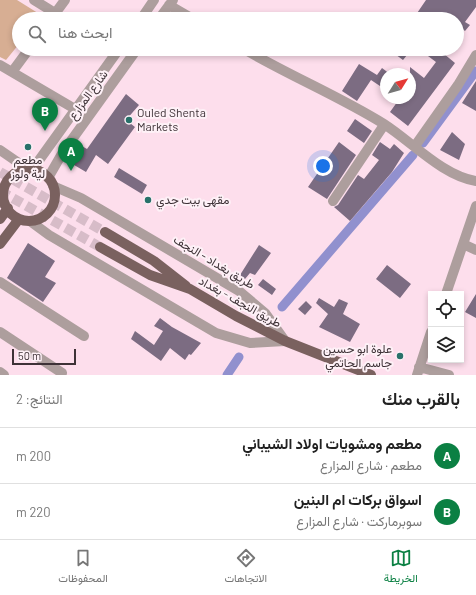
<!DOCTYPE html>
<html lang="ar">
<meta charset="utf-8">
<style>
body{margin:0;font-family:Barlow,Vazirmatn,sans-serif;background:#f2f2f2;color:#222;direction:rtl}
.controls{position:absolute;right:12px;bottom:12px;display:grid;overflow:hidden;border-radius:0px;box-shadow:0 2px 6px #0003}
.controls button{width:36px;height:36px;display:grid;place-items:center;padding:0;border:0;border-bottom:1px solid #e0e0e0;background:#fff;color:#222;font:20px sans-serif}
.compass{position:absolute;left:380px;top:68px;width:36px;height:36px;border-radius:50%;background:#fff;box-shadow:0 2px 6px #0003;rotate:53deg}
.scale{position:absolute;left:12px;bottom:10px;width:64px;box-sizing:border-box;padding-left:4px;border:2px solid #3e3237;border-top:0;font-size:11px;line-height:14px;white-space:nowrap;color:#3e3237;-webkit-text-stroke:3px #fef1f7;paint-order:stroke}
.you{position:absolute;left:323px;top:166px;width:14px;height:14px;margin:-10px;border:3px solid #fff;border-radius:50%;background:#1a73e8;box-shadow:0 0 0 6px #1a73e833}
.badge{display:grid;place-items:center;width:26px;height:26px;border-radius:50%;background:#0b8043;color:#fff;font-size:13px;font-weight:700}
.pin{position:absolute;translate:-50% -33px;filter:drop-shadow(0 1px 2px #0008)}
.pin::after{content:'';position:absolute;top:21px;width:14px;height:12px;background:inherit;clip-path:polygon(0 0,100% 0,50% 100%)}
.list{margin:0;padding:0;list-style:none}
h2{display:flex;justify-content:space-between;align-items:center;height:52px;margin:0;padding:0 16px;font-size:17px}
h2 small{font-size:13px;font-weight:400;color:#767676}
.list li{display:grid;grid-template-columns:26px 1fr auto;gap:12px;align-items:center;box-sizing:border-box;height:56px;padding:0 16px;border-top:1px solid #e0e0e0}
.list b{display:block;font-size:15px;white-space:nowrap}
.list p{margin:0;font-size:13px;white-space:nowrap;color:#767676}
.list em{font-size:13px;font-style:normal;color:#767676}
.icon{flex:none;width:22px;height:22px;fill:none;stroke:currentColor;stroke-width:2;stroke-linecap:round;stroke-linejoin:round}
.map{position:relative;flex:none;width:476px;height:375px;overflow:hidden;direction:ltr}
.search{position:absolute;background:#fff;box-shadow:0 2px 6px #0003;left:12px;right:12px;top:12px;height:44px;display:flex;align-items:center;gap:10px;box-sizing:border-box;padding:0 14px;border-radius:22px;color:#767676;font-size:15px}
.sheet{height:164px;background:#fff}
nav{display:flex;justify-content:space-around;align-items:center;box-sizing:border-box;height:56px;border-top:1px solid #e0e0e0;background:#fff;font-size:11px;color:#767676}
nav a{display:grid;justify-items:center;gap:2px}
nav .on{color:#0b8043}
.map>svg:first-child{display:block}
.green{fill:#d7ae93}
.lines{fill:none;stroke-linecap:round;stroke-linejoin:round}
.canal{stroke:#9190ce;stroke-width:9}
.building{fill:#7c6c82}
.major-tunnel{stroke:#d7bcc8;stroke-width:10;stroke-dasharray:10 5;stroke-linecap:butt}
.minor{stroke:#ad9e9d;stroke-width:10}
.major{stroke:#7a615f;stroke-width:10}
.poi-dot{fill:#28716a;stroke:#fef1f7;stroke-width:1.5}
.labels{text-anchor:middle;stroke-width:4;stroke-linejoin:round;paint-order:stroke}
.street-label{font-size:12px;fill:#3e3237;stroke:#fef1f7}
.poi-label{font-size:12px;fill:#3e3237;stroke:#fef1f7;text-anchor:start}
</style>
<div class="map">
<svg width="476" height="375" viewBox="0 0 476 375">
<rect width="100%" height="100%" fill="#fddeec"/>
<path class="green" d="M0 0H17L41 15 38 19H19V44L6 60 0 57Z"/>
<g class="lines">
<path class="canal" d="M423 143 476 71
M282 307 413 155
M227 375 239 357"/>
</g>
<path class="building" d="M426 0H476V7L465 22 470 25 465 31 457 25V19H413Z
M388 49H412L403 60Z
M427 49H446L443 53 455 63 408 126 390 112 400 98H410V67L424 78 436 62 424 53Z
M359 64 377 75 382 68 390 74H386V90L371 80 357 101 342 91Z
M476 81V111L462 103Z
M126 94 139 105 126 120 135 127 108 164 96 155 86 172 69 162 80 145 87 149Z
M355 119 372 131 364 143 347 131Z
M452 132 465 144 459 160 440 150Z
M339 142 356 155 327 199 308 187Z
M380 142 390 149 394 144 404 153 392 172 350 221 334 207 338 205 358 175 364 179 379 160 372 155Z
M119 168 147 185 142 194 114 177Z
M28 243 55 261 45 277 56 283 43 302 7 278Z
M259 245 271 253 255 275 250 273 245 279 240 275Z
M387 265 411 284 400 298 376 279Z
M263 279 276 289 272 295 258 285Z
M476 294V318L465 312Z
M319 298 334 307 339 299 348 303 343 314 360 324 350 342 319 327 328 314 316 303Z
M306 301 312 307 305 315 298 309Z
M160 318 172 327 201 343 191 355 189 354 185 360 170 348 161 361 131 339 135 331 154 345 163 331 154 326Z"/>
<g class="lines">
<path class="major-tunnel" d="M0 172 105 232
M0 191 100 247"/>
<path class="minor" d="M34 0 55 13
M169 5 193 19
M51 19 65 0
M141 19 154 0
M159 19 173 0
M244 49C290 76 339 96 384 124 412 142 443 176 476 181
M0 65 75 109
M12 72 29 49
M415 146 458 85 476 55
M0 150 29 170
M32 170 119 49
M48 178 63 152 137 49
M333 201 384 125
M0 202 5 204
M30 221 49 235 216 333 250 343 285 341 265 313 239 291 81 198 53 186
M463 244 476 250
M0 282 84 336
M446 294 476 206
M0 332 62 373
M419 367 449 375
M0 372 4 375
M417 375 431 332"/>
<path class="major" d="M3 195a26 26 0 1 1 52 0a26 26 0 1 1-52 0Z
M0 219 8 208
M105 232 154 261 186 286
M0 244 19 219
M100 247 150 275 190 289 236 316 285 341 371 375"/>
</g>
<g class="poi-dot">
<circle cx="129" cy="120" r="4"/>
<circle cx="28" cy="147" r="4"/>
<circle cx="148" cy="200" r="4"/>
<circle cx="400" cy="356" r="4"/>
</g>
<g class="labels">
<g class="street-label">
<text transform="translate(88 95) rotate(-54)" y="4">شارع المزارع</text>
<text transform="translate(214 262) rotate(31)" y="4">طريق بغداد - النجف</text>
<text transform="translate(240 302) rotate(29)" y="4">طريق النجف - بغداد</text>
</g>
<g class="poi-label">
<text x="137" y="117">Ouled Shenta<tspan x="137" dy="14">Markets</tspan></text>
<text x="28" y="164" text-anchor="middle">مطعم<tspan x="28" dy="14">لية ولوز</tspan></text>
<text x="156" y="204">مقهى بيت جدي</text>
<text x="392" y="353" text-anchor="end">علوة ابو حسين<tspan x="392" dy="14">جاسم الحاتمي</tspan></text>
</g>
</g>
</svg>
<div class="controls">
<button><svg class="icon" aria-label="locate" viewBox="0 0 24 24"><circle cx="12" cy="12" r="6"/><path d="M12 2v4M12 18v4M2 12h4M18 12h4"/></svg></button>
<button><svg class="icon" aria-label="layers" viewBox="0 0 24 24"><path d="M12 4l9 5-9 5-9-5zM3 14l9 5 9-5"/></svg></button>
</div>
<svg class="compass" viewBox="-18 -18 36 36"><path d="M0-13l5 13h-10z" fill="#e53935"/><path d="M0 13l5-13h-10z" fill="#767676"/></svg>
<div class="scale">50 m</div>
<div class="you"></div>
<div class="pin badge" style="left:71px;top:171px">A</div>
<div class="pin badge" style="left:45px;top:131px">B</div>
<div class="search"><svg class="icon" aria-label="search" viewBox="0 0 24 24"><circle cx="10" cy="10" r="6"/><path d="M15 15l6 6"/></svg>ابحث هنا</div>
</div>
<section class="sheet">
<h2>بالقرب منك<small>النتائج: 2</small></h2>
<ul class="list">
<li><span class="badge">A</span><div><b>مطعم ومشويات اولاد الشيباني</b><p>مطعم · شارع المزارع</p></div><em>200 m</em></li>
<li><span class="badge">B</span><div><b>اسواق بركات ام البنين</b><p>سوبرماركت · شارع المزارع</p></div><em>220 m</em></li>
</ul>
</section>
<nav>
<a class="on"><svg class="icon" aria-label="map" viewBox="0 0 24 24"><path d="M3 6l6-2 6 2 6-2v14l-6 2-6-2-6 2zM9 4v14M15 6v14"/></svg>الخريطة</a>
<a><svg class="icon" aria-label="directions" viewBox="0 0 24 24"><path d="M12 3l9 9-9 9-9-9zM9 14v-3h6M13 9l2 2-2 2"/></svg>الاتجاهات</a>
<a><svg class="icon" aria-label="saved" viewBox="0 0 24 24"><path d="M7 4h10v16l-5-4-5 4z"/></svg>المحفوظات</a>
</nav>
